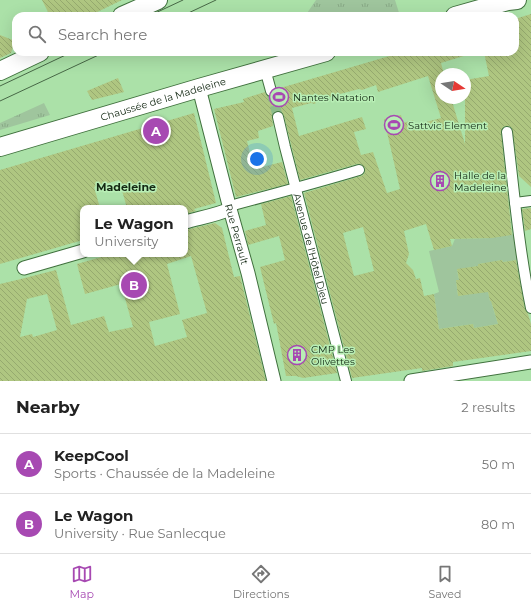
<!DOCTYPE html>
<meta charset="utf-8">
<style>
body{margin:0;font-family:Montserrat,sans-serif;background:#f6f6f6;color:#222}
.compass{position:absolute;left:435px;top:68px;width:36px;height:36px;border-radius:50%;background:#fff;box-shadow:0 4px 16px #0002;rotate:102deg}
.you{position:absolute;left:257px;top:159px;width:14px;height:14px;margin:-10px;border:3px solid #fff;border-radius:50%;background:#1a73e8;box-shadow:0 0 0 6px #1a73e833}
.badge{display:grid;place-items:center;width:26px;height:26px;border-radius:50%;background:#a749b2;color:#fff;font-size:13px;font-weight:700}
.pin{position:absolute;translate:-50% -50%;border:2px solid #fff;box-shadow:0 1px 4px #0006}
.popup{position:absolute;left:80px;top:205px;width:108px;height:52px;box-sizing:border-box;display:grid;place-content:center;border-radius:8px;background:#fff;filter:drop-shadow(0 1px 3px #0005);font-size:13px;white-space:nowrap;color:#767676}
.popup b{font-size:15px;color:#222}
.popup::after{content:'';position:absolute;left:50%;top:100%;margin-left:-8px;border:8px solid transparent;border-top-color:#fff}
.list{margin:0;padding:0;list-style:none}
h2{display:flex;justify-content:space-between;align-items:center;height:52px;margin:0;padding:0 16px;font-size:17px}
h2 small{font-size:13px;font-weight:400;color:#767676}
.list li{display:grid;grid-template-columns:26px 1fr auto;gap:12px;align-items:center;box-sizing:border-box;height:60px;padding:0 16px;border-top:1px solid #e0e0e0}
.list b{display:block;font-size:15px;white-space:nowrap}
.list p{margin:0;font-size:13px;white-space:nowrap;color:#767676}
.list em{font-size:13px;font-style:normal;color:#767676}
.icon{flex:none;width:22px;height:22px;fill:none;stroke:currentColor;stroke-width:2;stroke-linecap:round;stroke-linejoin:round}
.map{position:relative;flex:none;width:531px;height:381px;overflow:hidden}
.search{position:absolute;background:#fff;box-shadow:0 4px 16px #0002;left:12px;right:12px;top:12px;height:44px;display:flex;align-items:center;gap:10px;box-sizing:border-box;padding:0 14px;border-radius:12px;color:#767676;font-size:15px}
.sheet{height:172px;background:#fff}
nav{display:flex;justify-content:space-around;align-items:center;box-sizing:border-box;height:56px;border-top:1px solid #e0e0e0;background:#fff;font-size:11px;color:#767676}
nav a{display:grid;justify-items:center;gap:2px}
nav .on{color:#a749b2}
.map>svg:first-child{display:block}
.grass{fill:url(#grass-tufts)}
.green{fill:#9fc59d}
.building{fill:url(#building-back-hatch);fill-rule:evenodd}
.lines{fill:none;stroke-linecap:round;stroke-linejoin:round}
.pedestrian-tunnel{stroke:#8dbc8a;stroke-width:10;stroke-dasharray:10 5;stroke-linecap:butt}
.pedestrian-casing{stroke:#40713e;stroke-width:12}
.minor-casing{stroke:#40713e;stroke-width:15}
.secondary-casing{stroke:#40713e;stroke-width:20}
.pedestrian{stroke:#fff;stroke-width:10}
.minor{stroke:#fff;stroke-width:13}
.secondary{stroke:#fff;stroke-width:18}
.tram{stroke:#476846;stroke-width:1}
.labels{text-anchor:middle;stroke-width:3;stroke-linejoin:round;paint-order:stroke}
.poi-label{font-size:10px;fill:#142914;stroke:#b8eeb5;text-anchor:start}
.street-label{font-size:10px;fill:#142914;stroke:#b8eeb5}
.neighbourhood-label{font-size:11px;font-weight:bold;fill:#142914;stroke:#b8eeb5}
</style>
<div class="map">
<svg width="531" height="381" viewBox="0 0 531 381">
<defs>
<pattern id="grass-tufts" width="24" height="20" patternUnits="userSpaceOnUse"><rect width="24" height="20" fill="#9fc59d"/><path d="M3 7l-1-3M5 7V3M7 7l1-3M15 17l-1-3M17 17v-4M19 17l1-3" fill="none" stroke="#88a986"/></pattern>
<pattern id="building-back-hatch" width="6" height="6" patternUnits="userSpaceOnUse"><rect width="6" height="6" fill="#afc681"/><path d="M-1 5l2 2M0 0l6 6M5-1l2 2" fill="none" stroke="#96aa6f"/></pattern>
</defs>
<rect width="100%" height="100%" fill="#abe1a8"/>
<path class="grass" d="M316 0H395L400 16H305Z
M44 103 50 115 0 130V123Z"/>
<path class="green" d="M515 234 518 258 517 260 503 262 502 260 496 261 484 265V263L478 264V266L457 270 459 280H456L458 296 488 291 490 301 494 300 492 305 498 324 474 328 473 324 439 329 434 294 439 292 429 251 452 246 455 239 490 238Z"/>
<path class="building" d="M42 0H122L89 16H50Z
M531 14V187L519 176 512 128 509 126H506L503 127 501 132 512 235 492 238 450 239 452 246 434 250 426 224 404 231 409 254 406 263 413 270 416 279 420 278 424 296 434 294 439 329 473 324 474 328 498 324 491 301H490L488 292 458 296 456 280H459L457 269 478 266V264L502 260 503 262 516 260 525 309 528 314 531 324V351L453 362V366L422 371V368L352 378 304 193 361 176 363 175 365 172V168L361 164H357L300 180 284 116 282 112 277 111 274 112 272 116 273 126 258 131 259 138 247 141 254 169 282 162 288 184 236 197 214 109 244 102 243 99 265 92 266 95 269 97H273L277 93V89L403 52H466L467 55 441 63 444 74H441V98H451L465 144V80L489 76 484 52H515V19ZM428 76 441 118 415 125 413 120 403 123 401 115 384 119 400 189 387 193 373 152 361 155 354 132 366 129 362 117 299 136 292 108 311 103 315 104 317 100 359 89 362 90 376 85 378 92ZM363 227 374 271 354 276 343 233Z
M0 35 15 41 11 53 0 58Z
M118 78 124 92 92 100 87 91Z
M194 113 216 203 194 209 196 211 185 214V208H127L119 180 94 187 100 208H83V240L0 264V170Z
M291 196 337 373 303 378 296 376H286L276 323 274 324 260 267 285 260 279 236 248 245 246 235 245 231 266 225 261 204Z
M531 208V229L525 231 522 209Z
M215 223 222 228 234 277 240 276 266 381H0V284L17 280 56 270 71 325 104 316 109 332 133 327 121 284 85 294 77 264 112 254H185V230ZM191 256 207 313 182 320 187 337 155 346 149 322 180 314 167 264ZM47 294 57 330 33 337 32 334 20 337 27 299Z"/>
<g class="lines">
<path class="pedestrian-tunnel" d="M271 91 278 117"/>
<defs>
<g id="pedestrian">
<path d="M265 69 271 91"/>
<path id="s1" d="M278 117 285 147 346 381"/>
<path d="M507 132C514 191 519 250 531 308"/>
<path d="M515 203 531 201"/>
<path d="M237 204C278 193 319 182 359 170"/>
</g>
<g id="minor">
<path id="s2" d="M199 88 230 209 248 273 274 381"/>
<path d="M185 222C199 218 217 215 230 209"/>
<path d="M24 268 83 251"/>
<path d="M411 381 531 362"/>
</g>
<g id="secondary">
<path d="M122 16 158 0"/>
<path d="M455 16 508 1 517 0"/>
<path d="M0 71 40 52"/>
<path id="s3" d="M0 147 199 88 326 52"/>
</g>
</defs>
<use href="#pedestrian" class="pedestrian-casing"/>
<use href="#minor" class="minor-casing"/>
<use href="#secondary" class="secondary-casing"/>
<use href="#pedestrian" class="pedestrian"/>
<use href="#minor" class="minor"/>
<use href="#secondary" class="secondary"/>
<path class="tram" d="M149 16 183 0
M182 16 216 0
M0 86 72 52
M0 101 105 52"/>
</g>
<defs>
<symbol id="stadium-ring" viewBox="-11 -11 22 22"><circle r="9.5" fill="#b8eeb5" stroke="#a749b2" stroke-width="1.5"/><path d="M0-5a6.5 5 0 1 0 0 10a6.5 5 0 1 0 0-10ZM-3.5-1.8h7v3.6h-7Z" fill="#a749b2"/></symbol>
<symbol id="building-ring" viewBox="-11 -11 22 22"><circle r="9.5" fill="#b8eeb5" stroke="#a749b2" stroke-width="1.5"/><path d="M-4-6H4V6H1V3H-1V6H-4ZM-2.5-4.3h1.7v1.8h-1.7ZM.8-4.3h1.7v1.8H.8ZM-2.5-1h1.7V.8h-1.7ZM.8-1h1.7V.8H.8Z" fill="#a749b2"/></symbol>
</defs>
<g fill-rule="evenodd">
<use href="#stadium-ring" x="268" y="86" width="22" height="22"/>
<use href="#stadium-ring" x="383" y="114" width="22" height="22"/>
<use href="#building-ring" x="429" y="170" width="22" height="22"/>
<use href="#building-ring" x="286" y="344" width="22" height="22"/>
</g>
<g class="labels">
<g class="poi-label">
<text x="293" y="101">Nantes Natation</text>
<text x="408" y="129">Sattvic Element</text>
<text x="454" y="179">Halle de la<tspan x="454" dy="12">Madeleine</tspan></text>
<text x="311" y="353">CMP Les<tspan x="311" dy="12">Olivettes</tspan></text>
</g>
<g class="street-label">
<text dy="4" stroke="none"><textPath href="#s3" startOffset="170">Chaussée de la Madeleine</textPath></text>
<text dy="4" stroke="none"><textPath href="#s2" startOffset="151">Rue Perrault</textPath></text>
<text dy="4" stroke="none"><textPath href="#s1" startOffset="136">Avenue de l'Hôtel Dieu</textPath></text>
</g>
<g class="neighbourhood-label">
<text x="126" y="191">Madeleine</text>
</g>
</g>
</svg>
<svg class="compass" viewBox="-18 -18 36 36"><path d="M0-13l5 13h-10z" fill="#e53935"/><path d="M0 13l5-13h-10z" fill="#767676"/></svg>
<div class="you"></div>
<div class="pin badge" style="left:156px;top:131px">A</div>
<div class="pin badge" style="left:134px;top:285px">B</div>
<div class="popup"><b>Le Wagon</b>University</div>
<div class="search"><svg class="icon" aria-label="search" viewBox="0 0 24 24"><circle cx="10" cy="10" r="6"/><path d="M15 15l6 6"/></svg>Search here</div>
</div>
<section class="sheet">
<h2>Nearby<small>2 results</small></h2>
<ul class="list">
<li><span class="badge">A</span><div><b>KeepCool</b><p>Sports · Chaussée de la Madeleine</p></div><em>50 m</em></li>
<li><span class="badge">B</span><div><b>Le Wagon</b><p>University · Rue Sanlecque</p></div><em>80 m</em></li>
</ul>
</section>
<nav>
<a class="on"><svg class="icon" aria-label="map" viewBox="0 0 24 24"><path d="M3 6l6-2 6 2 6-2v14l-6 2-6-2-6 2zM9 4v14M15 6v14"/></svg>Map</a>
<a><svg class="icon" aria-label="directions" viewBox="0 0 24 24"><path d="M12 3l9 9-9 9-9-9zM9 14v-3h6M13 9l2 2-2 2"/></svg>Directions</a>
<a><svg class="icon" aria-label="saved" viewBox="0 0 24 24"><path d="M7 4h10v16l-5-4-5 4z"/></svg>Saved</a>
</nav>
